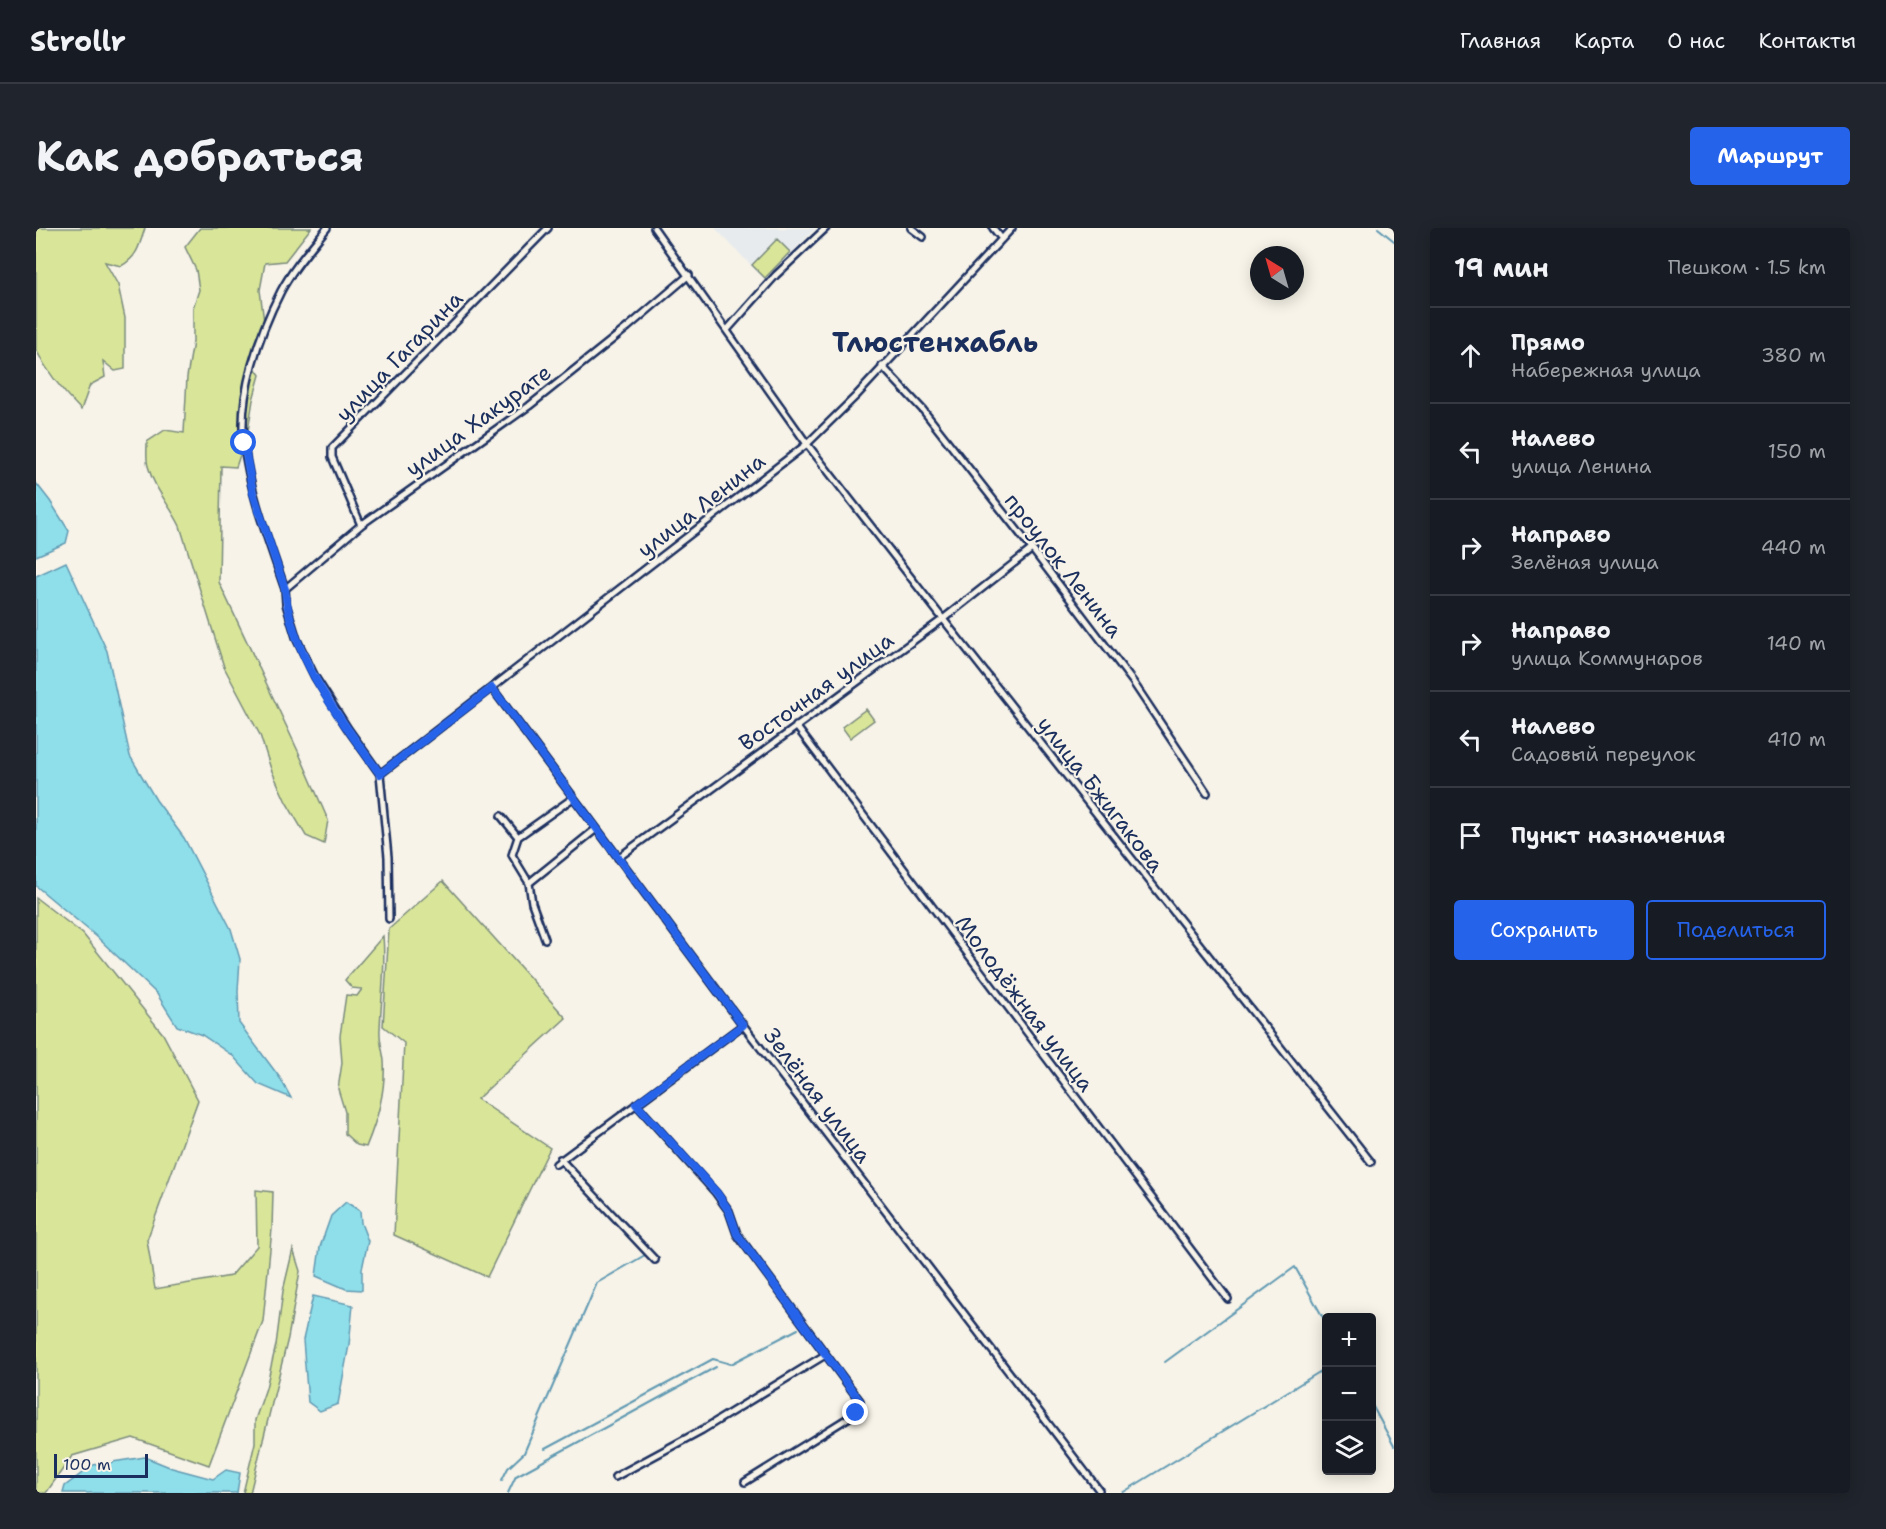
<!DOCTYPE html>
<html lang="ru">
<meta charset="utf-8">
<style>
body{margin:0;font-family:"Shantell Sans",sans-serif;background:#20242c;color:#f1f3f6}
.controls{position:absolute;right:18px;bottom:18px;display:grid;overflow:hidden;border-radius:6px;box-shadow:0 3px 15px #0003}
.controls button{width:54px;height:54px;display:grid;place-items:center;padding:0;border:0;border-bottom:2px solid #363941;background:#171b24;color:#f1f3f6;font:30px sans-serif}
.compass{position:absolute;left:1214px;top:18px;width:54px;height:54px;border-radius:50%;background:#171b24;box-shadow:0 3px 15px #0003;rotate:323deg}
.scale{position:absolute;left:18px;bottom:15px;width:94px;box-sizing:border-box;padding-left:6px;border:3px solid #1b2f5e;border-top:0;font-size:16px;line-height:21px;white-space:nowrap;color:#1b2f5e;-webkit-text-stroke:4px #f7f3e8;paint-order:stroke}
.stop{position:absolute;width:18px;height:18px;margin:-14px;border:4px solid #2563eb;border-radius:50%;background:#fff}
.stop.end{background:#2563eb;border-color:#fff;box-shadow:0 2px 6px #0008}
.list{margin:0;padding:0;list-style:none}
h2{display:flex;justify-content:space-between;align-items:center;height:78px;margin:0;padding:0 24px;font-size:26px}
h2 small{font-size:20px;font-weight:400;color:#9ea1a6}
.list li{display:grid;grid-template-columns:39px 1fr auto;gap:18px;align-items:center;box-sizing:border-box;height:96px;padding:0 24px;border-top:2px solid #363941}
.list b{display:block;font-size:22px;white-space:nowrap}
.list p{margin:0;font-size:20px;white-space:nowrap;color:#9ea1a6}
.list em{font-size:20px;font-style:normal;color:#9ea1a6}
.actions{display:flex;gap:12px;padding:18px 24px}
.actions a{flex:1;padding:14px 0;border:2px solid #2563eb;border-radius:6px;text-align:center;font-size:21px;color:#2563eb}
.actions .main{background:#2563eb;color:#fff}
.icon{flex:none;width:33px;height:33px;fill:none;stroke:currentColor;stroke-width:2;stroke-linecap:round;stroke-linejoin:round}
.map{position:relative;flex:none;width:1358px;height:1265px;overflow:hidden;border-radius:6px}
header{display:flex;align-items:center;gap:36px;box-sizing:border-box;height:84px;padding:0 30px;background:#171b24;border-bottom:2px solid #363941}
header strong{font-size:28px}
nav{display:flex;gap:33px;margin-inline-start:auto;font-size:21px}
.intro{display:flex;align-items:center;justify-content:space-between;box-sizing:border-box;height:144px;padding:0 36px}
h1{margin:0;font-size:42px}
.button{padding:15px 27px;border-radius:6px;background:#2563eb;color:#fff;font-size:21px;font-weight:700}
main{display:flex;gap:36px;padding:0 36px}
aside{flex:1;background:#171b24;border-radius:6px;box-shadow:0 3px 15px #0003}
.map>svg:first-child{display:block}
.built{fill:#e8ebee}
.green{fill:#d9e699;stroke:#7a8a7c;stroke-width:1.5}
.water{fill:#8fdfea;stroke:#6199b2;stroke-width:1.5}
.lines{fill:none;stroke-linecap:round;stroke-linejoin:round}
.stream{stroke:#6199b2;stroke-width:2}
.minor-casing{stroke:#1b2f5e;stroke-width:10}
.minor{stroke:#f7f3e8;stroke-width:5}
.route{stroke:#2563eb;stroke-width:8}
.labels{text-anchor:middle;stroke-width:4.5;stroke-linejoin:round;paint-order:stroke}
.street-label{font-size:22px;fill:#1b2f5e;stroke:#f7f3e8}
.district-label{font-size:28px;font-weight:bold;fill:#1b2f5e;stroke:#f7f3e8}
</style>
<header>
<strong>Strollr</strong>
<nav><a>Главная</a><a>Карта</a><a>О нас</a><a>Контакты</a></nav>
</header>
<div class="intro"><h1>Как добраться</h1><a class="button">Маршрут</a></div>
<main>
<div class="map">
<svg width="1358" height="1265" viewBox="0 0 1358 1265">
<rect width="100%" height="100%" fill="#f7f3e8"/>
<filter id="ink" filterUnits="userSpaceOnUse"><feTurbulence type="fractalNoise" baseFrequency=".0167" numOctaves="2"/><feDisplacementMap in="SourceGraphic" scale="12" xChannelSelector="R" yChannelSelector="G"/><feConvolveMatrix kernelMatrix="1 2 1 2 8 2 1 2 1" color-interpolation-filters="sRGB"/></filter>
<g filter="url(#ink)">
<path class="built" d="M679 0H780L729 52Z"/>
<path class="green" d="M0 0H109C104 16 101 30 85 38L69 34 82 57 89 90V141L79 143 67 133 69 149 54 157 45 182C27 164 12 145 0 122Z
M164 0H275L249 33 229 35 224 62 228 94 215 134 224 147 217 172 212 203 200 239 185 238 183 354 262 523 292 592 288 616 270 608 250 574 235 541 224 507 188 439 144 298C134 277 118 261 112 238 110 231 111 222 111 214L129 202 148 205 151 149 157 114V80L163 62 160 42 149 19Z
M741 11 754 24 729 50 716 37Z
M830 481 838 492 814 510 806 499Z
M407 653 530 790 441 871 514 920 451 1049 358 1007 368 815 347 798 353 701Z
M0 670 47 706 127 806 162 872 111 1012 119 1061 195 1048 221 1018 220 962 237 964 236 1001 227 1093 173 1237 97 1210 36 1228 10 1265H0Z
M347 708C350 739 345 770 344 801 343 812 347 823 348 833 350 864 341 892 330 919L321 917 309 906V884L302 861 306 835 304 808 310 767 321 768 326 761 316 760 309 752Z
M257 1021 264 1043 252 1110 214 1265H207L219 1215V1192L230 1160 240 1117 247 1063Z"/>
<path class="water" d="M0 255 14 273 33 303 30 315 0 328Z
M30 334 71 423 94 528 120 572 148 610 195 701 204 731 202 763 203 795 244 850 255 870 222 856 197 828 166 807 141 798 121 766 61 709 0 658V348Z
M310 974 324 983 325 995 332 1013 326 1041V1062L310 1061 280 1048 284 1019 295 988Z
M277 1068 317 1077 313 1117 302 1176 284 1183 272 1174 267 1112Z
M109 1229 136 1240 177 1251 190 1242 204 1245 201 1265H27L29 1258 57 1237Z"/>
<g class="lines">
<path class="stream" d="M1342 0 1358 13
M1129 1134 1259 1039 1290 1095
M1336 1177 1358 1218
M509 1221 677 1131 695 1136 762 1101
M466 1252 472 1240 488 1225 561 1055 609 1027
M472 1265 480 1248 680 1139
M1086 1265 1290 1140"/>
<defs>
<path id="minor" d="M291 0C275 20 257 40 245 63 223 106 202 167 208 216 214 266 233 314 249 361L250 376 261 412 279 449 312 501 344 546 352 629 353 691
M618 0 771 216 907 391 1335 934
M875 0 887 9
M957 0 966 11
M691 102 740 47 790 0
M846 138 887 182 996 321 1097 454 1171 565
M325 297 296 229V220L512 0
M249 361 325 297 493 178 592 99 653 47
M456 460 707 797 1063 1262
M760 498 1192 1071
M344 546 771 216 820 168 976 0
M465 588 482 609 537 570
M482 609 476 627 493 655
M582 630 907 391 996 321
M509 711 496 675 493 655 560 601
M600 876 680 965 693 983 701 1006 824 1173V1179L820 1185 709 1254
M524 931 619 1032
M520 936 707 797
M579 1249 666 1202 789 1127"/>
</defs>
<use href="#minor" class="minor-casing"/>
<use href="#minor" class="minor"/>
</g>
</g>
<g class="lines" filter="url(#ink)">
<path class="route" d="M208 215 217 265 249 361C256 431 304 491 344 546L456 460 707 797 600 876 681 965 693 983 701 1006 824 1173V1179L820 1185"/>
</g>
<g class="labels">
<g class="street-label">
<text transform="translate(363 128) rotate(-46)" y="8">улица Гагарина</text>
<text transform="translate(442 192) rotate(-36)" y="8">улица Хакурате</text>
<text transform="translate(665 277) rotate(-38)" y="8">улица Ленина</text>
<text transform="translate(1028 337) rotate(52)" y="8">проулок Ленина</text>
<text transform="translate(780 463) rotate(-36)" y="8">Восточная улица</text>
<text transform="translate(1065 566) rotate(52)" y="8">улица Бжигакова</text>
<text transform="translate(989 775) rotate(53)" y="8">Молодёжная улица</text>
<text transform="translate(782 867) rotate(53)" y="8">Зелёная улица</text>
</g>
<g class="district-label">
<text x="899" y="124">Тлюстенхабль</text>
</g>
</g>
</svg>
<div class="controls">
<button>+</button>
<button>−</button>
<button><svg class="icon" aria-label="layers" viewBox="0 0 24 24"><path d="M12 4l9 5-9 5-9-5zM3 14l9 5 9-5"/></svg></button>
</div>
<svg class="compass" viewBox="-18 -18 36 36"><path d="M0-13l5 13h-10z" fill="#e53935"/><path d="M0 13l5-13h-10z" fill="#9ea1a6"/></svg>
<div class="scale">100 m</div>
<div class="stop" style="left:208px;top:215px"></div>
<div class="stop end" style="left:820px;top:1185px"></div>
</div>
<aside>
<h2>19 мин<small>Пешком · 1.5 km</small></h2>
<ul class="list">
<li><svg class="icon" aria-label="ahead" viewBox="0 0 24 24"><path d="M12 20V5M6 11l6-6 6 6"/></svg><div><b>Прямо</b><p>Набережная улица</p></div><em>380 m</em></li>
<li><svg class="icon" aria-label="left" viewBox="0 0 24 24"><path d="M17 20v-9H6M10 6l-5 5 5 5"/></svg><div><b>Налево</b><p>улица Ленина</p></div><em>150 m</em></li>
<li><svg class="icon" aria-label="right" viewBox="0 0 24 24"><path d="M7 20v-9h11M14 6l5 5-5 5"/></svg><div><b>Направо</b><p>Зелёная улица</p></div><em>440 m</em></li>
<li><svg class="icon" aria-label="right" viewBox="0 0 24 24"><path d="M7 20v-9h11M14 6l5 5-5 5"/></svg><div><b>Направо</b><p>улица Коммунаров</p></div><em>140 m</em></li>
<li><svg class="icon" aria-label="left" viewBox="0 0 24 24"><path d="M17 20v-9H6M10 6l-5 5 5 5"/></svg><div><b>Налево</b><p>Садовый переулок</p></div><em>410 m</em></li>
<li><svg class="icon" aria-label="arrive" viewBox="0 0 24 24"><path d="M6 21V4h12l-3 4 3 4H6"/></svg><div><b>Пункт назначения</b></div></li>
</ul>
<div class="actions"><a class="main">Сохранить</a><a>Поделиться</a></div>
</aside>
</main>
